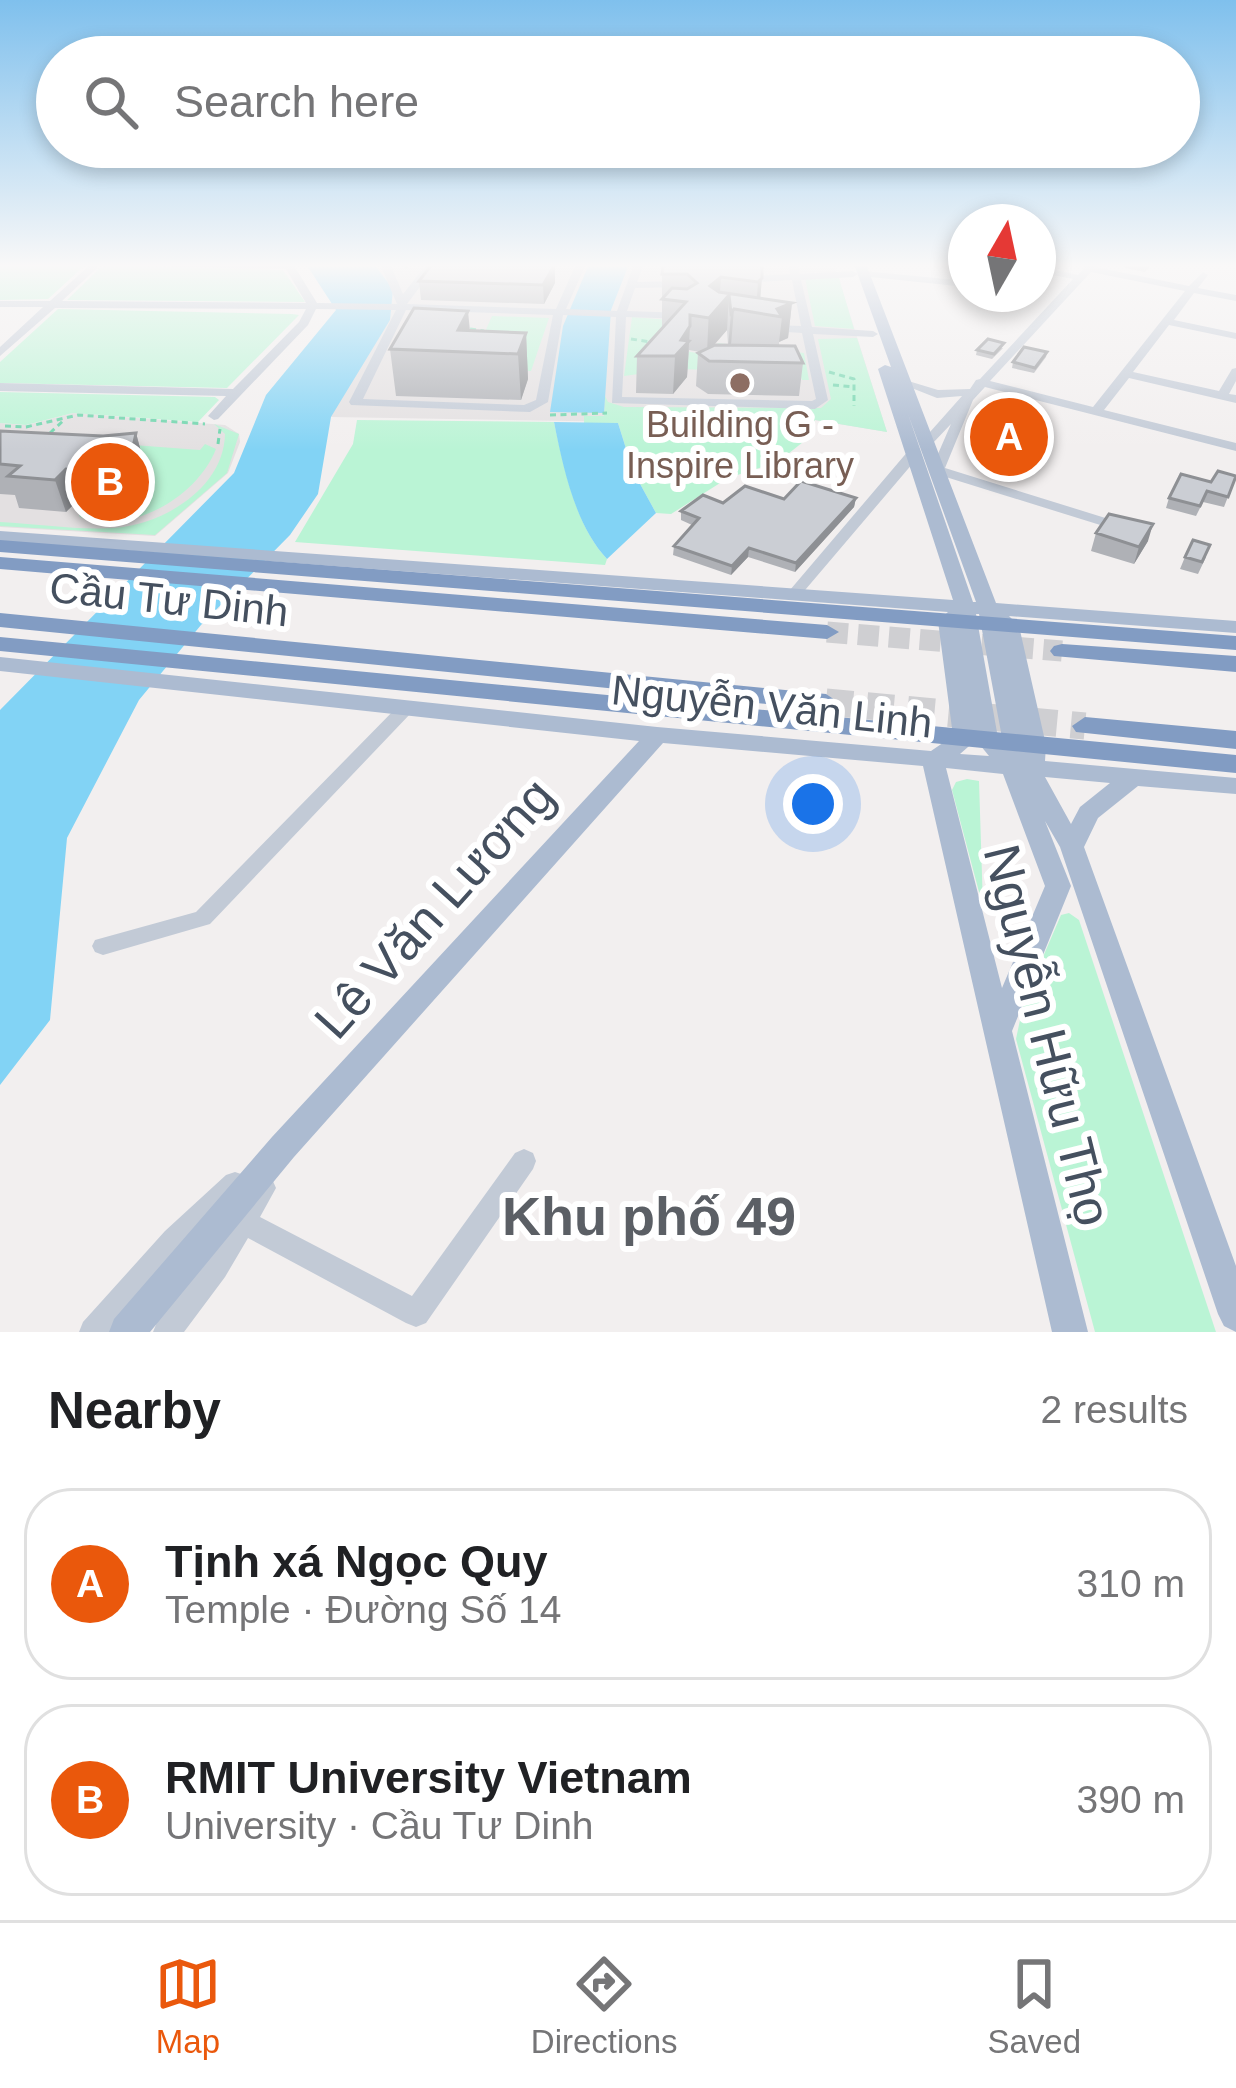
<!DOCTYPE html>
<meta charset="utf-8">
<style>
body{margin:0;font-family:Arial,sans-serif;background:#f2f2f2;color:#202124}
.compass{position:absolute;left:948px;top:204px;width:108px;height:108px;border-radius:50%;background:#fff;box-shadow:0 6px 18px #0003;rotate:9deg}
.you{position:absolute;left:813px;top:804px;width:42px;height:42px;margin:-30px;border:9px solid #fff;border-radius:50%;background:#1a73e8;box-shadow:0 0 0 18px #1a73e833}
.badge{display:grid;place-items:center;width:78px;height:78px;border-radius:50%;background:#ea580c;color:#fff;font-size:39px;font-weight:700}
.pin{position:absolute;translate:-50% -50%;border:6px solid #fff;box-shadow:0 3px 12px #0006}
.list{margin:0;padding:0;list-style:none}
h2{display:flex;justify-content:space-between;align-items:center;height:156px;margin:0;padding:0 48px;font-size:51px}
h2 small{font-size:39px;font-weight:400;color:#757577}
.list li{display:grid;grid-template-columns:78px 1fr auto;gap:36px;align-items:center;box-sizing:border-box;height:192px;margin:0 24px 24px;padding:0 24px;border:3px solid #e0e0e0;border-radius:48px}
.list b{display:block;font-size:45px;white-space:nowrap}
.list p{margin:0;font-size:39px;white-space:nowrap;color:#757577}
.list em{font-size:39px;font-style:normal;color:#757577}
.icon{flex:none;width:66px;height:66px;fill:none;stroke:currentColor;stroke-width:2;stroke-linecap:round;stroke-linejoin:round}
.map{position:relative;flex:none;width:1236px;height:1332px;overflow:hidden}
.search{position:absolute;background:#fff;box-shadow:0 6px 18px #0003;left:36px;right:36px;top:36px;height:132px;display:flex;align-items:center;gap:30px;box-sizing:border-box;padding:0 42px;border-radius:66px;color:#757577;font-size:45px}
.sheet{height:588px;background:#fff}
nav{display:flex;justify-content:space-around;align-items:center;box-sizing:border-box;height:168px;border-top:3px solid #e0e0e0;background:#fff;font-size:33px;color:#757577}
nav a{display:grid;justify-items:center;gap:6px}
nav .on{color:#ea580c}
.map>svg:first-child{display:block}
.education{fill:#e3e0e1}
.green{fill:#baf4d5}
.water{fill:#82d3f5}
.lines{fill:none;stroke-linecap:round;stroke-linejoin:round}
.highway-tunnel-far1{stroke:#cfcfd2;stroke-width:21;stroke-dasharray:21 10;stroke-linecap:butt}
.highway-tunnel{stroke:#cfcfd2;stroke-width:27;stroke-dasharray:27 14;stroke-linecap:butt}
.path{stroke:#6ed5ac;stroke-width:3;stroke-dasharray:6 4.5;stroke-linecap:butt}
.minor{fill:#c2cad6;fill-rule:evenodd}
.major{fill:#acbbd1;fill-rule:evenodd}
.highway{fill:#829cc3;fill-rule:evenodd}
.wall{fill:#afb1b6;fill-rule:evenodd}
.shaded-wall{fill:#8e9094}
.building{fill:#cbced4;stroke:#8e9094;stroke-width:3}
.education-dot{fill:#8d6e63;stroke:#fff;stroke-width:4.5}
.labels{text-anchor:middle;stroke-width:12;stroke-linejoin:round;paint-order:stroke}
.far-education-label{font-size:36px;fill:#785e54;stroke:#fff}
.street-label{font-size:42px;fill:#45505f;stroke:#fff}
.near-street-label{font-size:51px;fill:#45505f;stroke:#fff}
.near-neighbourhood-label{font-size:54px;font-weight:bold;fill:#5b5f65;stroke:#fff}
</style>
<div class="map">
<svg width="1236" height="1332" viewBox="0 0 1236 1332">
<rect width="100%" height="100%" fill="#f2efef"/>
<path class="education" d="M374 264H834L887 432 815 420 812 425 331 417 393 289Z
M73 413 225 425 239 434 240 442 228 473 155 536 0 527V423L27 425Z"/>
<path class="green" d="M0 264 80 265 84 266 48 299 0 300Z
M110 265 283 270 305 302 67 300 100 268Z
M805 278H839L854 329 815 326Z
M58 309 292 314 299 315 227 388 0 383V362Z
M492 316 549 318 531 371 469 368Z
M632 317 671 320 674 349 708 355 718 343 804 353 809 380H802L799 372 675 369 624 376Z
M857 338 887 432 815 420 803 442 778 462 728 478 671 514 656 513 633 471 618 423H584V416H604L605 396 608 402 624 407 821 408 831 399 818 339Z
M0 392 215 397 219 400 198 422 73 413 26 425 0 423Z
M357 420 554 422C564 467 575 525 607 559L605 565 295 542 353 444Z
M214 424 239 434 227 473 155 535 0 526V522C37 524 76 530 113 528 163 525 224 488 225 434Z
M120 444 200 450 205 444 216 449C197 497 133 534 82 518L79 516 83 510 120 508 125 484 152 481 147 461 114 465Z
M967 779 979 781 983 907 952 790 956 782Z
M1069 913 1079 920 1216 1332H1095L1016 1039 1024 1001 1061 915Z"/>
<path class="water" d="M306 264H374L393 289 390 320 331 417 318 494 290 535 201 625 139 700 67 838 50 1020 0 1085V710L234 473 266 395 336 310Z
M589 264H629L611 310 604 413 550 412 563 326Z
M554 422 618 423 633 471 656 513 607 559C575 525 563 467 554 422Z"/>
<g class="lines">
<path class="highway-tunnel-far1" d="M827 632 1062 651"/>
<path class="highway-tunnel" d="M826 702 1085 726"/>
<path class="path" d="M405 268 408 264
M470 329 484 331
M631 339 651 342
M829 372 854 379V406
M833 385 854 387
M550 415 607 413
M5 426 26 427 78 415 205 424
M50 433 65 419
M218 444 220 429"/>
<path class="minor" d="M91 264H101L62 301 306 303 286 269 173 267 168 264H293L317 303 397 304 380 264H390L403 294 427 264H437L407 304 556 309 576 264H586L566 309 617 311 634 264H644L637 282 684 281 689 284 684 287 635 288 627 311 685 313 690 316 685 319 626 317 622 397 812 401 816 399 802 333 772 331 767 328 772 325 801 326 792 280 740 283 735 280 740 277 790 274 788 264H798L800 274 853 271 858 274 853 277 801 280 812 327 873 331 878 334 873 337 813 334 828 400 815 409 612 403 616 317 563 315 548 402 530 412 351 405 349 402 396 310 316 309 308 325 218 419 214 420 208 416 226 396 0 391V383L233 389 299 322 306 309 55 308 0 356V347L43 307H0V301H50ZM406 310 553 315 536 400 524 405 363 399Z
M955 264H966V268L957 266Z
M1088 264H1098L1095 267 1189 286 1203 272 1208 275 1198 288 1236 295V301L1194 293 1174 320 1236 333V339L1169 325 1133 372 1219 391 1232 369 1236 368V381L1229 394 1236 395V403L1129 378 1104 410 1236 443V451L985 387 973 400 945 468 1131 526 1133 529 1131 532 1126 533 933 473 931 470 951 424 932 444H924L922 441 962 396 937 398 899 383 905 380 938 390 970 389 976 380 980 379 1073 279 1038 272V266L1078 275ZM1091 272 1185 291 1093 407 990 381Z
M864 271 966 281V287L861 276 859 274Z
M914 449 919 450V456L800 596H790L787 593 790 590 909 450Z
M406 702 412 704 415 708 412 712 210 924 103 955 95 952 92 946 95 940 196 912 400 704Z
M524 1149 533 1153 536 1161 533 1169 426 1323 416 1327 406 1323 248 1238 225 1277 184 1332H153L157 1322 207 1259 254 1179 263 1176 272 1179 276 1188 260 1217 412 1296 515 1153Z
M235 1172 244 1175 248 1184 244 1193 183 1249 111 1332H79L83 1322 165 1231 226 1175Z"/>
<path class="major" d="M854 264H866L996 603 1236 621V633L1009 616 1019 626 1046 745 1045 761 1236 778V794L1138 786 1098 818 1084 847 1236 1266V1332L1224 1326 1218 1314 1060 847 1045 821 1071 886 1012 1031 1088 1332H1052L923 766 663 743 294 1157 150 1332H109L114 1319 272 1137 639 741 0 671V657L657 727 931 751 953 736 938 621 948 612 0 541V531L953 600 878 369 885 365 891 367ZM908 414 976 602H973ZM976 614H979L1003 743 998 738ZM976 740 989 756 960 754ZM946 768 1003 774 1045 886 1002 988ZM1045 777 1110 783 1080 807 1071 824Z"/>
<path class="highway" d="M0 540 1236 636V650L0 552Z
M0 557 827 625 839 632 827 639 0 569Z
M0 613 826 694 838 702 826 710 0 627Z
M0 637 1236 755V773L0 651Z
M1062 644 1236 656V672L1054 656 1050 651 1054 646Z
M1085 717 1236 731V749L1076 732 1072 726Z"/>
</g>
<path class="wall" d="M662 264 768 268 762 269 760 298 792 303 788 338 779 342V346L803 363 799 396 708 394 696 386 698 353 700 352 689 350 687 377 673 394 636 393 637 356 662 329ZM727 330 728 345H714Z
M1126 264H1152L1145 272 1125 268Z
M419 281 555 283 544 304 421 300Z
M470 331 526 333 528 379 521 400 396 396 390 349Z
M1003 348 992 359 976 355 977 350Z
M1047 352 1046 357 1034 373 1012 368 1013 362Z
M0 431 103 436 136 433 144 463 142 478 124 480 119 505 77 501 66 512 19 508 15 495 0 494Z
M1236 476 1224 507 1203 502 1196 516 1166 508 1169 498 1211 482Z
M856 498 854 507 795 572 748 557 731 575 673 555 674 546 692 525 681 520V511L723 503Z
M1096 533 1148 541 1134 564 1091 551Z
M1185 557H1206L1198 574 1180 569Z"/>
<path class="shaded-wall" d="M555 264V283L544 304 543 285Z
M721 277 719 306 729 295 727 330 707 353 710 286Z
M762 278 759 313H756L758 282Z
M792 303 788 338 779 342 782 317 777 309Z
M734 309 731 345 728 348 731 313Z
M468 311 472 352 458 330Z
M690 326 687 377 673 394 675 356 681 340Z
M526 333 528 379 521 400 518 354Z
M136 433 144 463 142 478 124 480 119 505 109 473 115 449Z
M66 469 77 501 66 512 55 480Z
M856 498 854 507 795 572 796 563Z
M1153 524 1148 541 1134 564 1139 547Z
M749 548 748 557 731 575 732 566Z"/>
<path class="building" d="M432 264H555L543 285 419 281Z
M663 264H762V278L758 282 721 277 710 286 719 292 792 303 777 309 782 317 734 309 731 313 729 295 709 318 690 315V326L681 340 689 341 675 356H637L686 302 662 299 672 288 687 289 697 283 687 274H662Z
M414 308 468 311 458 330 526 333 518 354 390 349Z
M988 339 1004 343 994 354 977 350Z
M715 345 795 346 803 363 709 361 698 353Z
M1024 347 1047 352 1035 368 1013 362Z
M0 431 103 436 136 433 133 447 115 449 109 473 66 469 55 480 8 476 20 466 0 464Z
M1218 471 1236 476 1228 497 1207 491 1200 506 1169 498 1181 474 1211 482Z
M801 481 856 498 796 563 749 548 732 566 674 546 699 518 681 511 703 495 723 503 745 486 784 499Z
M1109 514 1153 524 1139 547 1096 533Z
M1193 540 1210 545 1202 562 1185 557Z"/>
<linearGradient id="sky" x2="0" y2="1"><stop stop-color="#7fc0ed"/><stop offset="0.59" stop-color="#f9f8f8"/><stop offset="1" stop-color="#f9f8f8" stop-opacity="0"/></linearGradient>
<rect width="1236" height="450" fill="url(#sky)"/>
<circle class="education-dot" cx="740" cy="383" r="12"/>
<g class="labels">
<g class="far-education-label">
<text x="740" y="437">Building G -<tspan x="740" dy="41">Inspire Library</tspan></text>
</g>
<g class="street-label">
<text transform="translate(169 599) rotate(6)" y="15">Cầu Tư Dinh</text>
<text transform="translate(772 706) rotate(6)" y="15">Nguyễn Văn Linh</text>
</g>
<g class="near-street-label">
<text transform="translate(434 908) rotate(-48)" y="18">Lê Văn Lương</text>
<text transform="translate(1048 1035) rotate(76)" y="18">Nguyễn Hữu Thọ</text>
</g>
<g class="near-neighbourhood-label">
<text x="649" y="1235">Khu phố 49</text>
</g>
</g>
</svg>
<svg class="compass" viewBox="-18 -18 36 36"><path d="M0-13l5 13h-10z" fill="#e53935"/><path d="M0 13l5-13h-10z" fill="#757577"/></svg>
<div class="you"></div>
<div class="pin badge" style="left:1009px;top:437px">A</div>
<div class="pin badge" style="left:110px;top:482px">B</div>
<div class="search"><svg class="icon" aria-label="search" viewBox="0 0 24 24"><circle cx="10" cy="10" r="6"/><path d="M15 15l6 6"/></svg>Search here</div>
</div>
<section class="sheet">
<h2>Nearby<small>2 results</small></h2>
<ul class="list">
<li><span class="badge">A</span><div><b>Tịnh xá Ngọc Quy</b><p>Temple · Đường Số 14</p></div><em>310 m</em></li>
<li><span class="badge">B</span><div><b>RMIT University Vietnam</b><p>University · Cầu Tư Dinh</p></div><em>390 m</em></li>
</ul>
</section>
<nav>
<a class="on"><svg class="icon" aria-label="map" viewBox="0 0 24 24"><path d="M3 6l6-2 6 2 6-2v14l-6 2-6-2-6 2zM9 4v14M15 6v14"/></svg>Map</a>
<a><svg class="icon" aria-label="directions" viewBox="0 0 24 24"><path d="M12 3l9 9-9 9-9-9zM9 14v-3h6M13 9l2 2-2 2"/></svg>Directions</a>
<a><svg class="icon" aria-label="saved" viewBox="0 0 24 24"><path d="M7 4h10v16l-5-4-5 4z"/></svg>Saved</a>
</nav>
